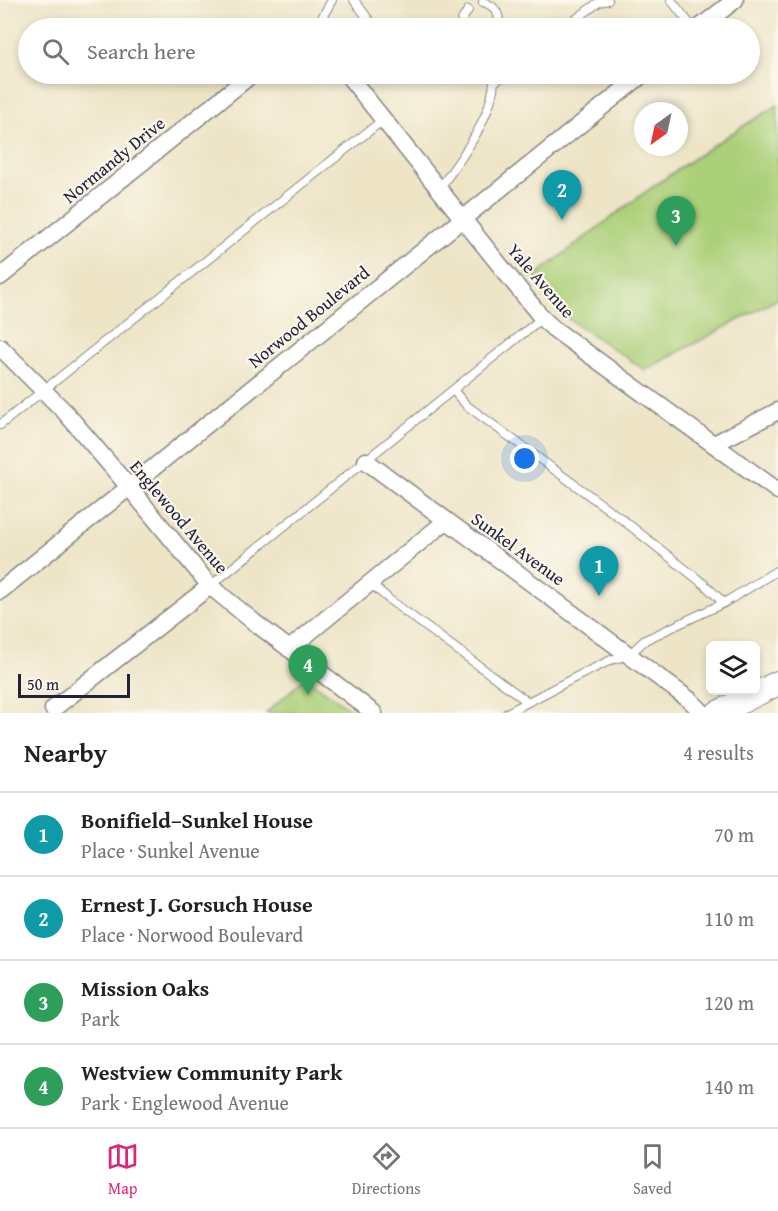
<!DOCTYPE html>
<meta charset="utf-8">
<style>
body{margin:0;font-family:"Gentium Book Plus",serif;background:#f2f2f2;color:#202124}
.controls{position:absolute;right:18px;bottom:18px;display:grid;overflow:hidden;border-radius:9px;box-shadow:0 3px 9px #0003}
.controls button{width:54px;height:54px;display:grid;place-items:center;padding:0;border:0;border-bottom:2px solid #e0e0e0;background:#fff;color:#202124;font:30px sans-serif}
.compass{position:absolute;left:634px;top:102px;width:54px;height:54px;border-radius:50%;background:#fff;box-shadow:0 3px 9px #0003;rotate:213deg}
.scale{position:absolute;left:18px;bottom:15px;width:112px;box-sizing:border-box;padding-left:6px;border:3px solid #22223b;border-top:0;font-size:16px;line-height:21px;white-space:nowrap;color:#22223b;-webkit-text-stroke:4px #fbf7ec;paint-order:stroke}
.you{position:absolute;left:525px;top:459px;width:21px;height:21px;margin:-15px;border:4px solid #fff;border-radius:50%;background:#1a73e8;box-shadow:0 0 0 9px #1a73e833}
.badge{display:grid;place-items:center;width:39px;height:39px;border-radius:50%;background:#db2777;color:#fff;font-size:20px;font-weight:700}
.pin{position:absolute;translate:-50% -50px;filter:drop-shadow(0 2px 3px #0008)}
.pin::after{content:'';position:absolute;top:32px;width:21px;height:18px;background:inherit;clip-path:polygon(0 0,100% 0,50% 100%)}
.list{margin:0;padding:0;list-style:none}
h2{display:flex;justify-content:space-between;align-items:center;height:78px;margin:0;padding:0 24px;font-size:26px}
h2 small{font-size:20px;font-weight:400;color:#757577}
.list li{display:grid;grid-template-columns:39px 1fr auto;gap:18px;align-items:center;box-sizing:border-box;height:84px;padding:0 24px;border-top:2px solid #e0e0e0}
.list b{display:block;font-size:22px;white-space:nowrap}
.list p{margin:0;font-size:20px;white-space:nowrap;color:#757577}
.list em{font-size:20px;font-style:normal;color:#757577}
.icon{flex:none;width:33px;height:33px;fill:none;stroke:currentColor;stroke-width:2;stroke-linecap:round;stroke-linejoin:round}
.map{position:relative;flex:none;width:778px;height:713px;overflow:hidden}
.search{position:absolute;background:#fff;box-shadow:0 3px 9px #0003;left:18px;right:18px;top:18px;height:66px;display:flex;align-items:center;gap:15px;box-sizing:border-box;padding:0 21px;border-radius:33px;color:#757577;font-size:22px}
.sheet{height:414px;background:#fff}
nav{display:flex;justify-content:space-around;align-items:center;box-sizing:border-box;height:84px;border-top:2px solid #e0e0e0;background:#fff;font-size:16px;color:#757577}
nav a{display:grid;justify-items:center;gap:3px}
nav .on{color:#db2777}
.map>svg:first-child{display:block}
.green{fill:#acd079;stroke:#67795a;stroke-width:1.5}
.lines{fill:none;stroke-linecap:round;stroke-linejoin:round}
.lane-casing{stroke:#888481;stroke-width:10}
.street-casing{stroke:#888481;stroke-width:19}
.secondary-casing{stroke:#888481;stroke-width:26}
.lane{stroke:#fff;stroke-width:8}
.street{stroke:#fff;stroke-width:16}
.secondary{stroke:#fff;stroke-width:24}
.labels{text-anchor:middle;stroke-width:4.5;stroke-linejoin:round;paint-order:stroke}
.street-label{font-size:18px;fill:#22223b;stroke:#fbf7ec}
</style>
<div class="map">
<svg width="778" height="713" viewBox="0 0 778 713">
<rect width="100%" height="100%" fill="#fbf7ec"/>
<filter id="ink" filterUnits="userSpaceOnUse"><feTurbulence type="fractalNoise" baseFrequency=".0167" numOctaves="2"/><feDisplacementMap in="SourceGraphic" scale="12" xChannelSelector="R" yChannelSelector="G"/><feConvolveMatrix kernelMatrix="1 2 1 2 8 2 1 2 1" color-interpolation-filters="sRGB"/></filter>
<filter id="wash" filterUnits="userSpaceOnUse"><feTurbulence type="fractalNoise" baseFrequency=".008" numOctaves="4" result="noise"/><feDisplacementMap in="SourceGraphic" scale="24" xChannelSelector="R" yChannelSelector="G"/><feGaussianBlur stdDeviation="1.35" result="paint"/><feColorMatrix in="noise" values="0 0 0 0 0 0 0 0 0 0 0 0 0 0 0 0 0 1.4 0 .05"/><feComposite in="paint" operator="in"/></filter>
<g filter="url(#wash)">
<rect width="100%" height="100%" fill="#eee5c7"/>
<path class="green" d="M778 105V299L645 370 564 316 533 278C611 216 691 156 778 105Z
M306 677 355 713H266Z"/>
</g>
<g filter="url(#ink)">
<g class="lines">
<defs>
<path id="lane" d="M354 0 375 28
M671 0 693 28
M483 2C496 6 501 15 498 28
M309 27 319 23 332 0
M461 28 462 20 468 10
M564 28 599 2 608 0
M494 82 508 74
M439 189C461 159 496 113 494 74
M453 390 466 405 623 520 705 585 724 603
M0 425 384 119
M370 583 391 601 528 702
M210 586 542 318
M507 713 574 678 611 660 629 655 645 640 724 603 778 570"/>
<path id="street" d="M308 28H310
M699 28 735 0
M347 74 542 318 554 329 778 491
M0 277 252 74
M0 347 65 412 129 487 210 586 254 622 374 713
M714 444 778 411
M366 461 691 701 703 713
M0 591 643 74
M289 649 446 521
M53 709 210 586"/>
<path id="secondary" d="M718 713 778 683"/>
</defs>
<use href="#lane" class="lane-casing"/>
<use href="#street" class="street-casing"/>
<use href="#secondary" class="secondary-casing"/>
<use href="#lane" class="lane"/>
<use href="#street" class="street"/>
<use href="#secondary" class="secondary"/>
</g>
</g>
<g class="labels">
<g class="street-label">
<text transform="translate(114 160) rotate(-39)" y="6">Normandy Drive</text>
<text transform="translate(541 281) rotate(49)" y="6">Yale Avenue</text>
<text transform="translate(309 317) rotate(-39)" y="6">Norwood Boulevard</text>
<text transform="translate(179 517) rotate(50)" y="6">Englewood Avenue</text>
<text transform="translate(518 549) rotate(36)" y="6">Sunkel Avenue</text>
</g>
</g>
</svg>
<div class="controls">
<button><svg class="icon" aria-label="layers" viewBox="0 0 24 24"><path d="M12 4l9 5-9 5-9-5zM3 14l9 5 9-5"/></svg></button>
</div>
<svg class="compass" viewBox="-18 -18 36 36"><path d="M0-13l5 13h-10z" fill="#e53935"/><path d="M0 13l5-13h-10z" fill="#757577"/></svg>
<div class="scale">50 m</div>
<div class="you"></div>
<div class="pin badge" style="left:599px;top:596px;background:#0f9aa8">1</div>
<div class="pin badge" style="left:562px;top:220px;background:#0f9aa8">2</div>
<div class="pin badge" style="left:676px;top:246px;background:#2e9e5b">3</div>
<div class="pin badge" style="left:308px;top:695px;background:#2e9e5b">4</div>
<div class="search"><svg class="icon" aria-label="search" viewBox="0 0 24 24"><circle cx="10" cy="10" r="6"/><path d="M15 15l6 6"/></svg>Search here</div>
</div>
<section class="sheet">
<h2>Nearby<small>4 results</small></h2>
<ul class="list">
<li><span class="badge" style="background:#0f9aa8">1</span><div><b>Bonifield–Sunkel House</b><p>Place · Sunkel Avenue</p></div><em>70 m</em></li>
<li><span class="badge" style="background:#0f9aa8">2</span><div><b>Ernest J. Gorsuch House</b><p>Place · Norwood Boulevard</p></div><em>110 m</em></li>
<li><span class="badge" style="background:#2e9e5b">3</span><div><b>Mission Oaks</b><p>Park</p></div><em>120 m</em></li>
<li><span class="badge" style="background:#2e9e5b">4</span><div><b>Westview Community Park</b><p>Park · Englewood Avenue</p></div><em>140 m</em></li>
</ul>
</section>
<nav>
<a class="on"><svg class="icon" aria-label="map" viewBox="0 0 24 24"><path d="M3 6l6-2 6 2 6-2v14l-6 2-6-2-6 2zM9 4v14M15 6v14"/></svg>Map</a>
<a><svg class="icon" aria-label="directions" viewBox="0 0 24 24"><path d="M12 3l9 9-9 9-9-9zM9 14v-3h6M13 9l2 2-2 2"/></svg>Directions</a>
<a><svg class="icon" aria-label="saved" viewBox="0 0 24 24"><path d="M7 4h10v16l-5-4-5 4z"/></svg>Saved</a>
</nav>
